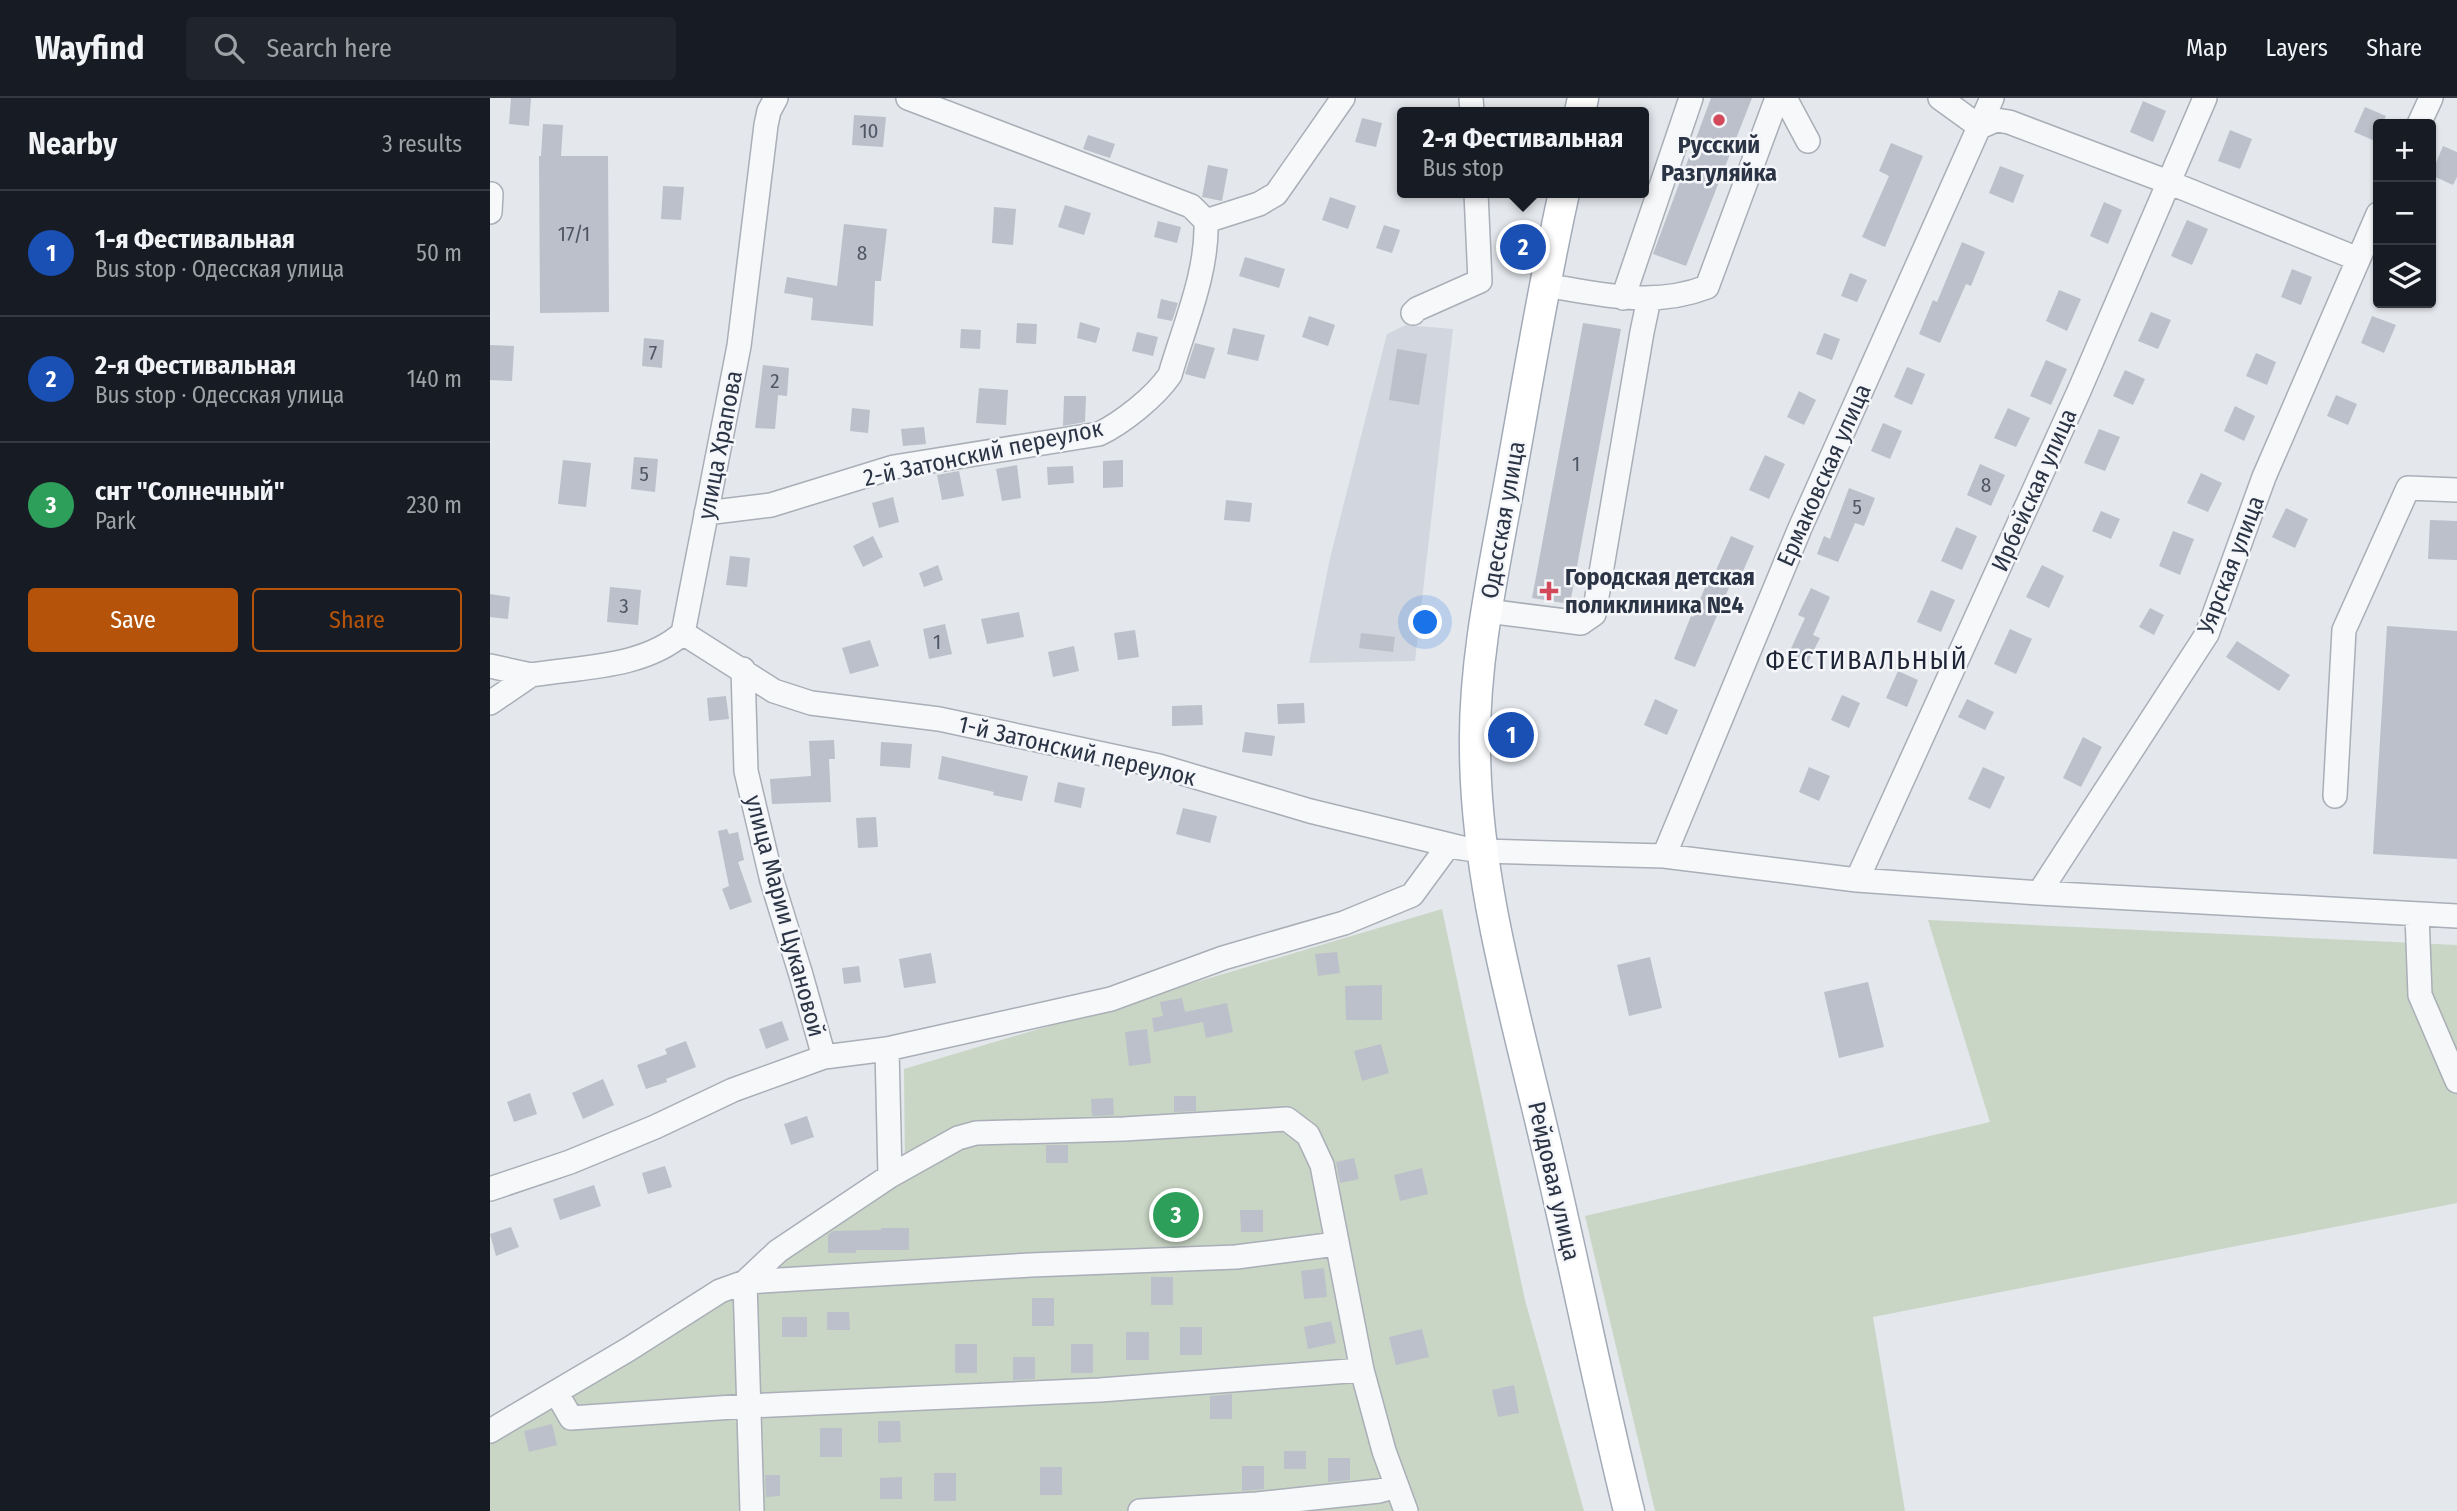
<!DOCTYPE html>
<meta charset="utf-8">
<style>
body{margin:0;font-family:"Fira Sans Condensed",sans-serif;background:#20242c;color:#f1f3f6}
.controls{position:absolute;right:21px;top:21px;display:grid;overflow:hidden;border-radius:7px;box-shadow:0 2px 5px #0004}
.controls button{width:63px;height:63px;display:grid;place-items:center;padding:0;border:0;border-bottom:2px solid #363941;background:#171b24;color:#f1f3f6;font:35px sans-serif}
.you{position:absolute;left:936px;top:525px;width:24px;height:24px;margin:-18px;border:5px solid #fff;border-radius:50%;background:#1a73e8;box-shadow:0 0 0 10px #1a73e833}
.badge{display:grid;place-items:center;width:46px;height:46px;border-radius:50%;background:#b45309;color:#fff;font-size:23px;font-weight:700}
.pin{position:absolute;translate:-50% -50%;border:4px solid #fff;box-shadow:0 2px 7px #0006}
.popup{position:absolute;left:907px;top:9px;width:252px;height:91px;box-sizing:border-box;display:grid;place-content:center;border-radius:7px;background:#171b24;filter:drop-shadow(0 2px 5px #0005);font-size:23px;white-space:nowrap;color:#9ea1a6}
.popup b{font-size:26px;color:#f1f3f6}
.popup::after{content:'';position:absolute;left:50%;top:100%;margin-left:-14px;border:14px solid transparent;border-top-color:#171b24}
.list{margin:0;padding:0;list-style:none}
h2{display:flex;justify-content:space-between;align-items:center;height:91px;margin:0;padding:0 28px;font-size:30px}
h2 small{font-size:23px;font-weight:400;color:#9ea1a6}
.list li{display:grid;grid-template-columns:46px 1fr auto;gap:21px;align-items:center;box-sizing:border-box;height:126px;padding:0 28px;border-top:2px solid #363941}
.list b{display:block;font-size:26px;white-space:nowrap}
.list p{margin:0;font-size:23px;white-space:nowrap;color:#9ea1a6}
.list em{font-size:23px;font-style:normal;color:#9ea1a6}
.actions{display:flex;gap:14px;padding:21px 28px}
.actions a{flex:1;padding:16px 0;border:2px solid #b45309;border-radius:7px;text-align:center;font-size:24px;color:#b45309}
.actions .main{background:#b45309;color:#fff}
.icon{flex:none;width:38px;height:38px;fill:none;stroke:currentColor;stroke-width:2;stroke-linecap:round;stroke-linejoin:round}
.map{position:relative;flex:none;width:1967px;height:1413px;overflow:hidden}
header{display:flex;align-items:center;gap:42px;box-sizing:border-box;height:98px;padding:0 35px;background:#171b24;border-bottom:2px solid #363941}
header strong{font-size:33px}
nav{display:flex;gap:38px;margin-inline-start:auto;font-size:24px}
.search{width:490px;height:63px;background:#20242c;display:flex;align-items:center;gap:18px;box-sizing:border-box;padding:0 24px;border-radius:7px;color:#9ea1a6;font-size:26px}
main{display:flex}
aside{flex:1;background:#171b24}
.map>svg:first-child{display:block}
.built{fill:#d2d6de}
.green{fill:#c9d6c5}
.building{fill:#bbc0ca}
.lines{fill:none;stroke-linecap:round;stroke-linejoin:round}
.minor-casing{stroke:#a9aeb7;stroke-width:26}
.major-casing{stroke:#a3abb8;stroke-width:33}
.minor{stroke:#f7f8fa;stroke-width:23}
.major{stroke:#fff;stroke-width:30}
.poi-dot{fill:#d1495b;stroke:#f4f6f9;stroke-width:2.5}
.labels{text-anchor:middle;stroke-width:5;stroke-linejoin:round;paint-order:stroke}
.number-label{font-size:21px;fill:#4f5766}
.poi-label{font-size:24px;font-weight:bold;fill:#2b3445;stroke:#f4f6f9}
.street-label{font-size:24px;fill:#2b3445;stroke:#f4f6f9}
.neighbourhood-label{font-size:26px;letter-spacing:2px;fill:#1d2536;stroke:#f4f6f9}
</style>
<header>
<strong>Wayfind</strong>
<div class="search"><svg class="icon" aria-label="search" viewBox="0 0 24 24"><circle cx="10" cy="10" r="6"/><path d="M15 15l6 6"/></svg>Search here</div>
<nav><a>Map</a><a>Layers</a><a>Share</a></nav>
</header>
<main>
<aside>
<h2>Nearby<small>3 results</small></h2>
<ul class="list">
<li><span class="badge" style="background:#1a4fb4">1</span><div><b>1-я Фестивальная</b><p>Bus stop · Одесская улица</p></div><em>50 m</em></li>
<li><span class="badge" style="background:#1a4fb4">2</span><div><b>2-я Фестивальная</b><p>Bus stop · Одесская улица</p></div><em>140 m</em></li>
<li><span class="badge" style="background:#2e9e5b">3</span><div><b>снт &quot;Солнечный&quot;</b><p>Park</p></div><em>230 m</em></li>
</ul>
<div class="actions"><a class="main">Save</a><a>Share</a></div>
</aside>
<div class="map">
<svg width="1967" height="1413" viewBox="0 0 1967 1413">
<rect width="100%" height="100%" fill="#e4e7ec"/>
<path class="built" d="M916 227 963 231 925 563 819 565 840 460 897 236Z"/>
<path class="green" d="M952 811 1035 1202 1094 1413H0V1345L89 1292 415 1076 414 971Z
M1438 822 1967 847V1105L1383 1219 1415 1413H1165L1095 1118 1500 1024Z"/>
<path class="building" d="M21 0H41L39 28 19 26Z
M1221 0H1262L1196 168 1163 156Z
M1653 3 1676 13 1663 44 1640 34Z
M1875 9 1896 18 1892 26H1888V36L1885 43 1864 34Z
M364 17 396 19 393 49 362 47Z
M872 20 892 25 886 49 865 44Z
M53 26 73 27 71 58H118L119 214 50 215 49 58H51Z
M1740 32 1762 41 1750 71 1728 63Z
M598 37 625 46 620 60 593 51Z
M1401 45 1433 58 1395 149 1372 139 1399 78 1389 73Z
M1953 48 1967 54V79L1963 87 1941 77Z
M718 67 738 71 732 103 712 99Z
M1510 68 1534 77 1523 105 1499 95Z
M173 88 194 89 191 122 171 121Z
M840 99 866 108 858 131 832 122Z
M1614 104 1632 112 1618 146 1600 138Z
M575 107 601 115 594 137 568 129Z
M504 109 526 111 523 147 502 145Z
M1697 122 1718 131 1702 167 1681 158Z
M668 123 691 129 687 145 664 139Z
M354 126 397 131 391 183H385L383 228 321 222 323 200 294 195 297 179 347 188Z
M894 127 910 132 902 155 886 150Z
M1472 144 1495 154 1481 188 1476 186 1450 245 1429 236 1443 202 1447 204Z
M755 159 795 171 789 190 749 178Z
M1802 171 1822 179 1811 207 1791 199Z
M1360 175 1377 182 1367 204 1351 198Z
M1569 192 1591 201 1577 233 1556 223Z
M671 201 688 205 682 223 667 220Z
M1661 214 1681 222 1668 251 1648 243Z
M819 218 845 227 838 248 812 239Z
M1882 218 1906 227 1894 255 1871 245Z
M590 224 610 230 606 245 587 240Z
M527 225 547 226 546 246 526 245Z
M1093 225 1131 231 1080 506 1042 500Z
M743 230 775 237 768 263 737 256Z
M471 231 491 232 490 251 470 250Z
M647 234 668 239 663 258 642 253Z
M1334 235 1350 241 1342 262 1326 256Z
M154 240 174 242 172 270 152 268Z
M705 245 725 250 715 281 695 276Z
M0 247 24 248 22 283 0 282Z
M907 251 937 256 929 307 899 302Z
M1766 255 1786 264 1777 287 1756 278Z
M1556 262 1577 271 1561 307 1540 298Z
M273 267 299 270 297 298 288 297 285 331 265 330Z
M1417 269 1435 276 1422 307 1404 299Z
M1635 272 1655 281 1643 307 1623 298Z
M489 290 518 292 516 327 486 325Z
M1309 293 1326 302 1314 327 1297 319Z
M1846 297 1867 306 1858 327 1837 318Z
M574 298H596L595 324 573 328Z
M1745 308 1765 318 1754 343 1734 333Z
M362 310 380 312 378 335 360 333Z
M1518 310 1540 320 1526 349 1504 340Z
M1393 325 1412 333 1400 361 1381 353Z
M434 329 436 346 413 348 411 331Z
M1609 331 1630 339 1615 373 1594 365Z
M1275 357 1295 366 1279 401 1259 392Z
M144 359 168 361 165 394 141 391Z
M73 362 101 365 96 409 68 406Z
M633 362V389L613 390V363Z
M1490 366 1515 377 1501 408 1477 397Z
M527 367 531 400 512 403 506 371Z
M583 368 584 385 558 387 557 369Z
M469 373 474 398 452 402 447 377Z
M1711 375 1732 385 1718 414 1697 405Z
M1359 390 1385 400 1374 428 1365 425 1348 464 1327 456 1334 438 1340 441Z
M403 399 409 424 389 430 382 405Z
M736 402 762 405 760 424 734 422Z
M1796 410 1818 421 1805 450 1782 439Z
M1611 413 1630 421 1621 441 1602 433Z
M1940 422 1967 423V462L1938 461Z
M1466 429 1487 438 1472 472 1451 463Z
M1683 433 1704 441 1690 477 1669 468Z
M383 438 393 459 373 469 363 448Z
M1241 438 1264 448 1253 473 1247 471 1205 569 1184 561 1201 518 1203 519 1220 477 1223 479Z
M240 458 260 460 257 489 236 487Z
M448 467 453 482 434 489 429 475Z
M1552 467 1574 478 1559 510 1536 499Z
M120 489 151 492 148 527 117 524Z
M1321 490 1340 499 1323 537 1330 540 1317 566 1298 557 1315 520 1308 517Z
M1441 492 1465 502 1451 534 1427 524Z
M0 496 20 499 18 521 0 519Z
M1660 510 1674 517 1664 537 1649 529Z
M529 514 534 539 497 546 491 521Z
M455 526 462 556 439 561 433 531Z
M1897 528 1967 533V761L1883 756Z
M1520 531 1542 541 1526 576 1504 566Z
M645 532 649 559 628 562 624 535Z
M871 535 905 539 903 554 869 550Z
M380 542 389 568 360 576 352 550Z
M1747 543 1800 577 1789 593 1736 559Z
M584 548 589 573 563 579 558 554Z
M1408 573 1428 582 1417 609 1396 600Z
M1352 597 1370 605 1359 630 1341 622Z
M236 598 239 621 219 623 217 600Z
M1165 601 1188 612 1177 637 1154 627Z
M1477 601 1504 614 1495 632 1468 619Z
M814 605 815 625 788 626 787 606Z
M712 607 713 627 682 628V608Z
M755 634 785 638 782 658 752 654Z
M1593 639 1612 649 1591 689 1573 680Z
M344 642 345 661H339L341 704 282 706 280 681 321 678 319 643Z
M391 644 422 646 420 670 390 668Z
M452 658 538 678 532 703 503 697 504 694 448 681Z
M1319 669 1340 678 1329 703 1309 694Z
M1493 669 1515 679 1500 711 1478 701Z
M568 684 595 690 591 710 564 704Z
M693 710 727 718 720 745 686 736Z
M386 719 388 749 368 750 366 720Z
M237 731 239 736 248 734 254 762 248 764 262 804 240 812 232 791 239 788 228 733Z
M847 854 850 875 828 878 825 856Z
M441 855 446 885 414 890 409 861Z
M1160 859 1172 910 1139 918 1127 867Z
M369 868 371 884 354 886 352 870Z
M1378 884 1394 949 1349 960 1334 894Z
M892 887V922H856L855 888Z
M692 900 695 914 737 905 743 934 716 940 713 924 664 934 662 920 673 918 670 904Z
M292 923 299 942 276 951 269 931Z
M657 931 661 965 639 968 635 934Z
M196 943 206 969 176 981 177 984 156 991 147 967 177 956 175 951Z
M891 946 899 975 872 983 864 953Z
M113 981 124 1007 93 1021 82 995Z
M40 995 47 1016 24 1024 17 1004Z
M684 998H706V1013L684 1014Z
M623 1000 624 1017 602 1018 601 1001Z
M317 1018 324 1039 301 1047 294 1026Z
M556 1047H578V1065H556Z
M864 1060 869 1081 850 1085 846 1064Z
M175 1068 182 1089 158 1096 152 1075Z
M932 1070 938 1096 910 1103 904 1077Z
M104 1087 111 1108 70 1122 63 1101Z
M750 1112H773V1134H751Z
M21 1129 29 1149 6 1158 0 1136Z
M391 1130H419V1152H366V1155H338V1137L343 1133 391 1132Z
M834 1170 837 1199 814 1201 811 1173Z
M661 1179H683V1207H661Z
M542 1200H564V1228H542Z
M337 1214H359L360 1232H337Z
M292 1219H317V1239H292Z
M841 1223 846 1245 818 1251 814 1229Z
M690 1229H712V1257H690Z
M932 1231 939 1259 906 1267 899 1239Z
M636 1234H659V1262H636Z
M465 1246H487V1275H465Z
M581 1246H603V1275H581Z
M523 1259H545V1281L523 1282Z
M1024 1287 1029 1315 1008 1319 1002 1292Z
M742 1296V1321H720V1298Z
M388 1323H410L411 1344 388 1345Z
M62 1326 67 1347 39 1354 34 1333Z
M330 1330H352V1359H330Z
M794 1353H816V1371H794Z
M838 1360H860V1382L838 1384Z
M752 1368H774V1391L752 1393Z
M550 1369H572V1397H550Z
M444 1375H466V1403H444Z
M275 1377H290V1398L276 1399Z
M412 1379V1401H390V1380Z"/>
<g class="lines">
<defs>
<path id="minor" d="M418 0 701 108 716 123 769 106 786 96 853 0
M981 0 982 14
M1295 0 1318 43
M1450 0 1490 29 1506 22 1519 24 1678 84 1868 161
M1929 26 1941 0
M0 114 1 96
M1055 187C1109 196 1163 210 1217 189L1287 0
M1133 200 1201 0
M923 215 927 211 990 183 986 95
M216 415 281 407 404 369 609 336C632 325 665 299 680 277 694 228 718 175 716 123
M997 513 1091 525 1104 516 1152 234 1159 201
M193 535 284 593 321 605 449 621 669 668 820 713 972 750
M0 568 41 577 0 605
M41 577C90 569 154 570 193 535L249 248 276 27 279 13 286 0
M1845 698 1854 532 1918 390 1967 392
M1174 758 1310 430 1502 0
M1367 782 1589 293 1715 0
M1549 795 1717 536 1774 379 1888 116
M1927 816 1930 897 1967 983
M397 951 400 1078
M334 959 397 951 621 901 733 860 854 825 922 797 958 748 992 753 1174 758 1367 782 1549 795 1967 818
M0 1091 80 1064 165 1029 243 992 334 959 311 877 282 783 256 673 253 571
M66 1294 81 1320 258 1308 610 1292 872 1272
M0 1333 139 1251 230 1193 255 1184 541 1167 746 1159 846 1146
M262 1413 255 1184 288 1153 400 1078 468 1040 486 1035 634 1031 797 1021 818 1037 832 1067 872 1272 894 1353 916 1413
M650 1413 767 1406 889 1393 907 1388"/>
<path id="major" d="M1090 14 1093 0
M1074 95C1052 193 1036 294 1018 393 1003 476 984 562 985 647 985 780 1024 910 1054 1038 1084 1163 1108 1288 1139 1413"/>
</defs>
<use href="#minor" class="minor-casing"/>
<use href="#major" class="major-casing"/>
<use href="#minor" class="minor"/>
<use href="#major" class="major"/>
</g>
<g class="poi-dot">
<circle cx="1229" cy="22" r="7"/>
<path d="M1055.5 482.5h7v7h7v7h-7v7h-7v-7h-7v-7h7z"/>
</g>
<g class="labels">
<g class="number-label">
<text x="379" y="40">10</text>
<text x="84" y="143">17/1</text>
<text x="372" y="162">8</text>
<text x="163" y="262">7</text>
<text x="285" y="290">2</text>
<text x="1086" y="373">1</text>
<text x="154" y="383">5</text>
<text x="1496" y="394">8</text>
<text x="1367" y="416">5</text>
<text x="134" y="515">3</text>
<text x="447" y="551">1</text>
</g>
<g class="poi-label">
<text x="1229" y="55">Русский<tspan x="1229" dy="28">Разгуляйка</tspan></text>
<text x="1075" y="487" text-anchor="start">Городская детская<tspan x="1075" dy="28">поликлиника №4</tspan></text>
</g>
<g class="street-label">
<text transform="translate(230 347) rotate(-79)" y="8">улица Храпова</text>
<text transform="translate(493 355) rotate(-12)" y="8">2-й Затонский переулок</text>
<text transform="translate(1334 377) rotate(-66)" y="8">Ермаковская улица</text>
<text transform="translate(1544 392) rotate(-66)" y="8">Ирбейская улица</text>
<text transform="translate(1013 422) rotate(-80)" y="8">Одесская улица</text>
<text transform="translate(1741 467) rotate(-69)" y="8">Уярская улица</text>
<text transform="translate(587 653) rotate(13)" y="8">1-й Затонский переулок</text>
<text transform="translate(295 818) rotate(75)" y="8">улица Марии Цукановой</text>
<text transform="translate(1064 1083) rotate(77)" y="8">Рейдовая улица</text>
</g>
<g class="neighbourhood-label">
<text x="1377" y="571">ФЕСТИВАЛЬНЫЙ</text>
</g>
</g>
</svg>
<div class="controls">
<button>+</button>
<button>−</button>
<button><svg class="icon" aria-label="layers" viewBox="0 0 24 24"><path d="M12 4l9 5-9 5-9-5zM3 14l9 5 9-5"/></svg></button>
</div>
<div class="you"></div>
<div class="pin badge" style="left:1021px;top:637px;background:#1a4fb4">1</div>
<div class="pin badge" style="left:1033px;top:149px;background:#1a4fb4">2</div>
<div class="popup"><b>2-я Фестивальная</b>Bus stop</div>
<div class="pin badge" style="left:686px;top:1117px;background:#2e9e5b">3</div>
</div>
</main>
